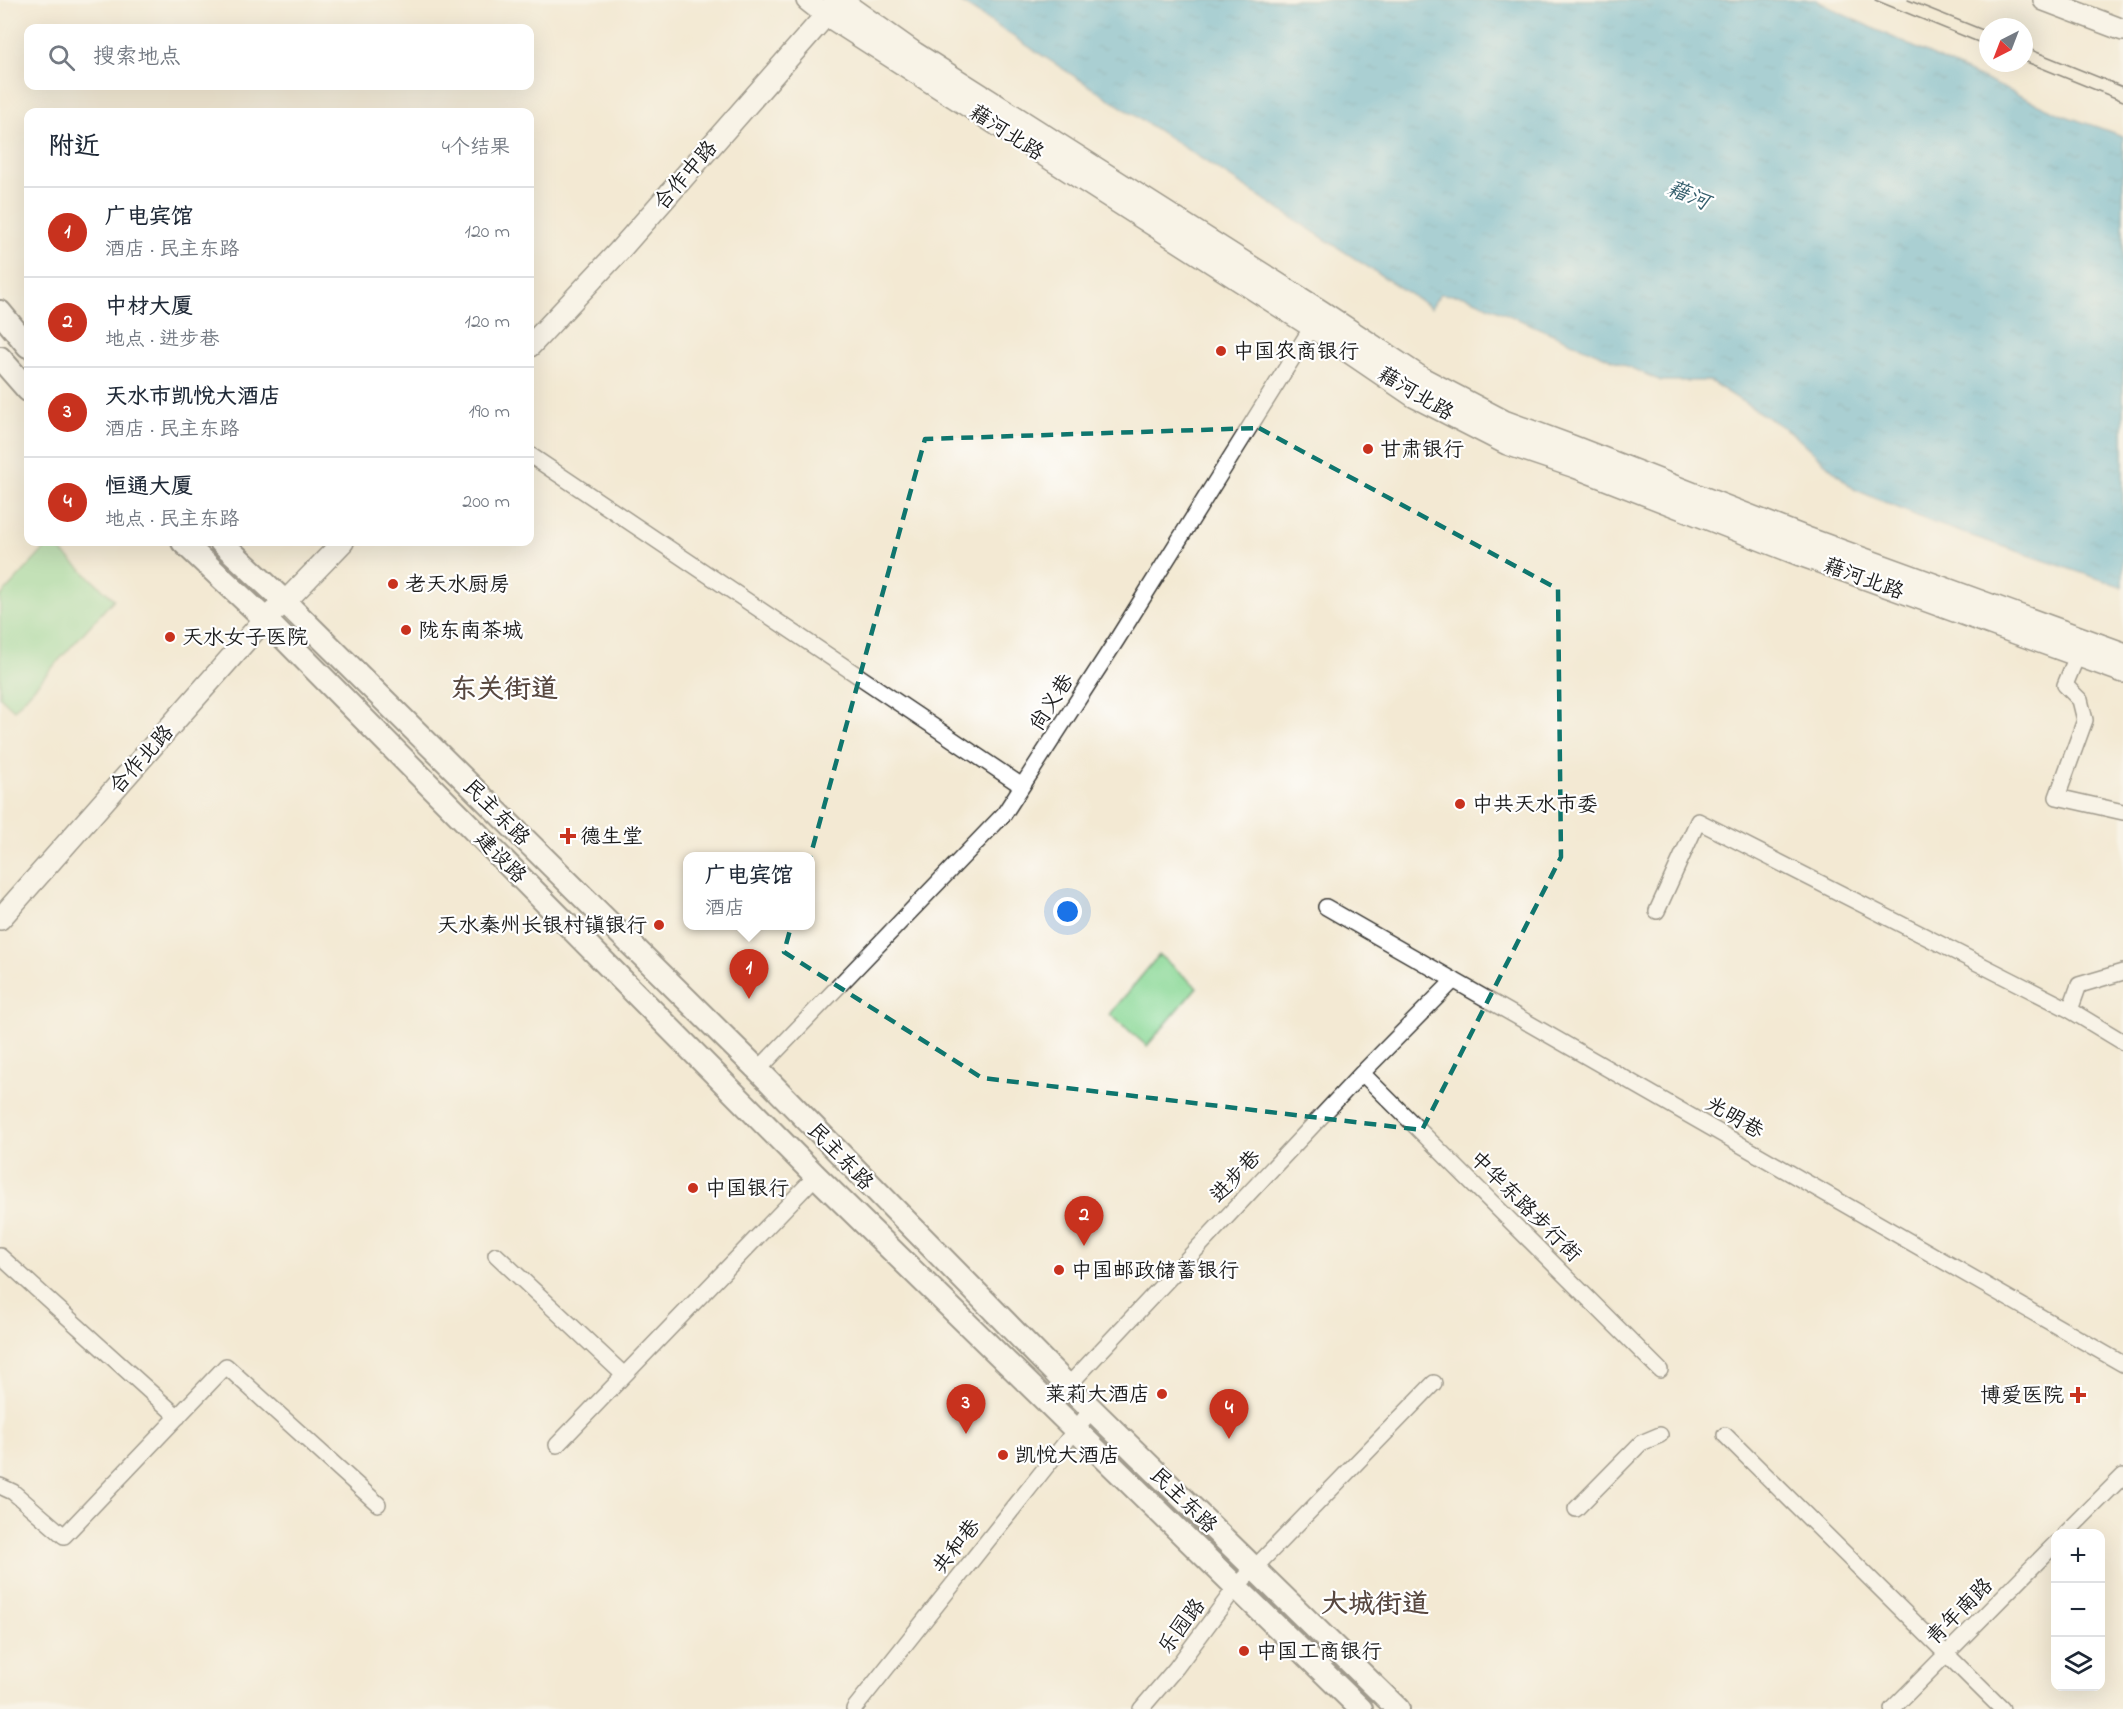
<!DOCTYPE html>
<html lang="zh">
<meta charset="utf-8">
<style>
body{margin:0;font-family:"Indie Flower","LXGW WenKai TC",sans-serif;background:#f6f6f7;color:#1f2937}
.controls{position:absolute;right:18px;bottom:18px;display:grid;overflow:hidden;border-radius:12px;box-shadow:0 6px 24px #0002}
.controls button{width:54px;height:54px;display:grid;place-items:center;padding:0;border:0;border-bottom:2px solid #e0e1e3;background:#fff;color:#1f2937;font:30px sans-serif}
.compass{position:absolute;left:1979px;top:18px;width:54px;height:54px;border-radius:50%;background:#fff;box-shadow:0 6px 24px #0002;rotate:222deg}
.you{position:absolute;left:1068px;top:912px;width:21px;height:21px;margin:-15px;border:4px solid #fff;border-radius:50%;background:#1a73e8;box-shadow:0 0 0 9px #1a73e833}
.badge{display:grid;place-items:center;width:39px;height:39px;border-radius:50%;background:#c8321e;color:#fff;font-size:20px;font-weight:700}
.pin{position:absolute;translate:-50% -50px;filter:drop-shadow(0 2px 3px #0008)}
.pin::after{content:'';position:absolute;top:32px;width:21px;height:18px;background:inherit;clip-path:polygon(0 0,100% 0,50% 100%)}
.popup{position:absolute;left:683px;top:852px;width:132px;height:78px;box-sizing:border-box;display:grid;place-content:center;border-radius:12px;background:#fff;filter:drop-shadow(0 2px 4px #0005);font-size:20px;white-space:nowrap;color:#747a83}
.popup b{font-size:22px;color:#1f2937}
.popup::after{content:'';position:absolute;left:50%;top:100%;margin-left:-12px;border:12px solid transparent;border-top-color:#fff}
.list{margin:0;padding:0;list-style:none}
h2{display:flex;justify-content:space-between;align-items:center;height:78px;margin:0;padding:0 24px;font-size:26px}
h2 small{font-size:20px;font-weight:400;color:#747a83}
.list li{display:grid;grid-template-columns:39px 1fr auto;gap:18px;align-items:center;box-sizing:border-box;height:90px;padding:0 24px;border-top:2px solid #e0e1e3}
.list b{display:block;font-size:22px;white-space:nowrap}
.list p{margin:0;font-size:20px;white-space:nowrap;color:#747a83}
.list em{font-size:20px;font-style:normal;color:#747a83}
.icon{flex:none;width:33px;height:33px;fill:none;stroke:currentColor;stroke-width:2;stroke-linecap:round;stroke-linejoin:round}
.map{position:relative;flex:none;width:2123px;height:1709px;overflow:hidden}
.search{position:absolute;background:#fff;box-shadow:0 6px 24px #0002;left:24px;top:24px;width:510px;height:66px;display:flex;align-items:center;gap:15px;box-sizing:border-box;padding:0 21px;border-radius:12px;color:#747a83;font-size:22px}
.panel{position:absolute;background:#fff;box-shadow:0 6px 24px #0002;left:24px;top:108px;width:510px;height:438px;border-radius:12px}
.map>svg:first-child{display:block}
.park{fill:#8bd896;stroke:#547a59;stroke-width:1.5}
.water{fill:url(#water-ripples);stroke:#386676;stroke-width:1.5}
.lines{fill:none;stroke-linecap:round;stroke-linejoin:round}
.street-casing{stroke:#3c3b37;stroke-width:18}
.secondary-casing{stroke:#3c3b37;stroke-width:24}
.primary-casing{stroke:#3c3b37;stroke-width:26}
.street{stroke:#fff;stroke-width:15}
.secondary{stroke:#fff;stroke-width:21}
.primary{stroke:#fff;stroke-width:22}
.tram{stroke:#1c1c1c;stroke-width:1.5}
.marked{fill:none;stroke:#0f766e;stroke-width:4.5;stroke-dasharray:12 8;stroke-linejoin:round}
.poi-dot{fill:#c8321e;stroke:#fff;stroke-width:2}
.labels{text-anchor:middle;stroke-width:4.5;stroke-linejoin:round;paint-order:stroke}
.street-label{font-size:21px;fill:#1c1c1c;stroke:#fff}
.poi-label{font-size:21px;fill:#1c1c1c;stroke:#fff;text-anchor:start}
.water-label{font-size:22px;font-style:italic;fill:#355f6d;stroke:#fff}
.district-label{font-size:27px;font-weight:bold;fill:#584840;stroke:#fff}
</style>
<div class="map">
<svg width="2123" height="1709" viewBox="0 0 2123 1709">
<defs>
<pattern id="water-ripples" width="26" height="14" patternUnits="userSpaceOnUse" patternTransform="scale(1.5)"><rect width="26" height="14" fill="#53b0d1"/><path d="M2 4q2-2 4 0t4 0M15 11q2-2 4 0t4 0" fill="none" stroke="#448ea9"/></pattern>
</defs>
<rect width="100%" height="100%" fill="#fff"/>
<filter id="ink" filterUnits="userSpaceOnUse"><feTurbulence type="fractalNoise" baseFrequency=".0167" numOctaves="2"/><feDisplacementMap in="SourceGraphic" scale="12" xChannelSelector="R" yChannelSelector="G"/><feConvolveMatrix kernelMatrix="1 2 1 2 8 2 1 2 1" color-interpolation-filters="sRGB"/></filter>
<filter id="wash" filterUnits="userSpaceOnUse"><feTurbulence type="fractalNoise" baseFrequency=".008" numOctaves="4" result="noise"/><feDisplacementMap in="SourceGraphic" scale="24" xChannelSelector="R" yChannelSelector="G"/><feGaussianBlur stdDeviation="1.35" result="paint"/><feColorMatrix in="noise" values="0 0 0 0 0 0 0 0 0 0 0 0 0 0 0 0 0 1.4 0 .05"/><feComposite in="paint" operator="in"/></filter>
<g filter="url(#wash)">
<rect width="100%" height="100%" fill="#f3e9d3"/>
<path class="park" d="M51 542 114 599 14 710 0 697V597Z
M1159 955 1197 987 1147 1046 1110 1014Z"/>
<path class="water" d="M957 0H1816L1842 14 2060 114 2123 136V587L1931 522 1854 489 1792 433 1710 381H1661L1465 296 1440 294 1431 308Z"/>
</g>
<g filter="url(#ink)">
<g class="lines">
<defs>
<path id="street" d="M530 455 1022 786
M2077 656 2065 685 2080 700 2085 720 2057 797 2123 812
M1326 907 2123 1364
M1657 911 1698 821 2070 1010 2079 985 2123 972
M2070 1010 2123 1042
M758 1070 1004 814 1116 641 1317 319
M1362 1073 1660 1370
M496 1255 624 1375
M0 1256 178 1417
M1050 1405 1362 1073 1454 980
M1725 1435 2002 1709
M557 1445 816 1176
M0 1486 13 1492 64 1536 226 1366 378 1504
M1576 1509 1641 1443 1660 1435
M2065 1534 2123 1476
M854 1709 1092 1409
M1141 1709 1176 1668 1236 1587 1434 1383
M1892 1709 2056 1543"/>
<path id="secondary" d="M807 0 826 15 1312 327 1415 397 1507 444 1575 467 1800 555 2123 672
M840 0 915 53 1321 311 1422 378 1504 421 1572 446 1807 538 2123 653
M2044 0 2123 30
M530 346 619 251 826 15 834 3
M0 919 265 619 285 602 343 542"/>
<path id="primary" d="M0 312 28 346
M0 358 28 390
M183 542 265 619 816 1176 1361 1709
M221 542 285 602 758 1070 1067 1385 1398 1709"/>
</defs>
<use href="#street" class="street-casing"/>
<use href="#secondary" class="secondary-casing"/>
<use href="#primary" class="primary-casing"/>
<use href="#street" class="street"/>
<use href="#secondary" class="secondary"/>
<use href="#primary" class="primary"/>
<path class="tram" d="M1875 0 1988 46
M1908 0 1988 32
M2024 47 2123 87
M2024 61 2123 101"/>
</g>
</g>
<path d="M0 0H2123V1709H0ZM1259 428 1558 589 1561 857 1422 1130 982 1078 784 952 925 439Z" fill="#f3e9d3" fill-opacity=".55" fill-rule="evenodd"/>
<path class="marked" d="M1259 428 1558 589 1561 857 1422 1130 982 1078 784 952 925 439Z"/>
<g class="poi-dot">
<circle cx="1221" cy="351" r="6"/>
<circle cx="1368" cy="449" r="6"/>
<circle cx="393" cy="584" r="6"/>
<circle cx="406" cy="630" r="6"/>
<circle cx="170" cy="637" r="6"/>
<circle cx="1460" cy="804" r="6"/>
<path d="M565 827h6v6h6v6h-6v6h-6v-6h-6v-6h6z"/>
<circle cx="659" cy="925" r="6"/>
<circle cx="693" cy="1188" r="6"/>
<circle cx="1059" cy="1270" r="6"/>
<circle cx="1162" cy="1394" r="6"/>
<path d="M2075 1386h6v6h6v6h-6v6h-6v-6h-6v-6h6z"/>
<circle cx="1003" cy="1455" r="6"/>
<circle cx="1244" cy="1651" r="6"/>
</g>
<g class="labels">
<g class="street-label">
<text transform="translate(1007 132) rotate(33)" y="7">藉河北路</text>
<text transform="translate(685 175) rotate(-49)" y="7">合作中路</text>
<text transform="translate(1416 393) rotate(31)" y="7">藉河北路</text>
<text transform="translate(1864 578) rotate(20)" y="7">藉河北路</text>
<text transform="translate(1051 702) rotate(-57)" y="7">尚义巷</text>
<text transform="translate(141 759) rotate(-48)" y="7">合作北路</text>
<text transform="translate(497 812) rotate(45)" y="7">民主东路</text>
<text transform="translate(501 857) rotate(45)" y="7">建设路</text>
<text transform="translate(1735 1117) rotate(30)" y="7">光明巷</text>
<text transform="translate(841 1156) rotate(46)" y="7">民主东路</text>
<text transform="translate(1235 1176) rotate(-47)" y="7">进步巷</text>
<text transform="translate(1526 1206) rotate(45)" y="7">中华东路步行街</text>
<text transform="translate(1184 1500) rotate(44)" y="7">民主东路</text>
<text transform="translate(956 1546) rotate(-52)" y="7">共和巷</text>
<text transform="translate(1959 1611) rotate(-45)" y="7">青年南路</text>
<text transform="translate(1181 1626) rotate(-53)" y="7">乐园路</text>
</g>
<g class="poi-label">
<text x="1233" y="358">中国农商银行</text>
<text x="1380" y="456">甘肃银行</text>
<text x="405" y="591">老天水厨房</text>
<text x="418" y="637">陇东南茶城</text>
<text x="182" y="644">天水女子医院</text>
<text x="1472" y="811">中共天水市委</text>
<text x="580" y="843">德生堂</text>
<text x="647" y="932" text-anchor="end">天水秦州长银村镇银行</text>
<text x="705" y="1195">中国银行</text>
<text x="1071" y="1277">中国邮政储蓄银行</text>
<text x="1150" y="1401" text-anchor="end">莱莉大酒店</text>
<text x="2064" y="1402" text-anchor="end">博爱医院</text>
<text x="1015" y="1462">凯悦大酒店</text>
<text x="1256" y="1658">中国工商银行</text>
</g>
<g class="water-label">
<text transform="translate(1689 194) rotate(23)" y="8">藉河</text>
</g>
<g class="district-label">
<text x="504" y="697">东关街道</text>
<text x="1375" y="1612">大城街道</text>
</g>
</g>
</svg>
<div class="controls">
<button>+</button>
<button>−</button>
<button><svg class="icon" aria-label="layers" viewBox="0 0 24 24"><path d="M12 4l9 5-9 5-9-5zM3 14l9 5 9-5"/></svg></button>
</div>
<svg class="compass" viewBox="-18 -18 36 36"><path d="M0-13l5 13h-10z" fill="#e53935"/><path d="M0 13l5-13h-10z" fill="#747a83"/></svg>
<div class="you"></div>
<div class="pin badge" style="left:749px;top:999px">1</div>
<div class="popup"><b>广电宾馆</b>酒店</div>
<div class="pin badge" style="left:1084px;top:1246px">2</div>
<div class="pin badge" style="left:966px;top:1434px">3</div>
<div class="pin badge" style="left:1229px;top:1439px">4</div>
<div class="search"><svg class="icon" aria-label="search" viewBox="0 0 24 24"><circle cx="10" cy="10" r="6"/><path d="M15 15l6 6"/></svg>搜索地点</div>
<section class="panel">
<h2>附近<small>4个结果</small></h2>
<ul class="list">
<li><span class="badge">1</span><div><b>广电宾馆</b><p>酒店 · 民主东路</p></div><em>120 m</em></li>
<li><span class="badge">2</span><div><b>中材大厦</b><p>地点 · 进步巷</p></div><em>120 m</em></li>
<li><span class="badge">3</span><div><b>天水市凯悦大酒店</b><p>酒店 · 民主东路</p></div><em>190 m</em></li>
<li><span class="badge">4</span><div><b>恒通大厦</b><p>地点 · 民主东路</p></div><em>200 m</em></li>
</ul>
</section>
</div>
